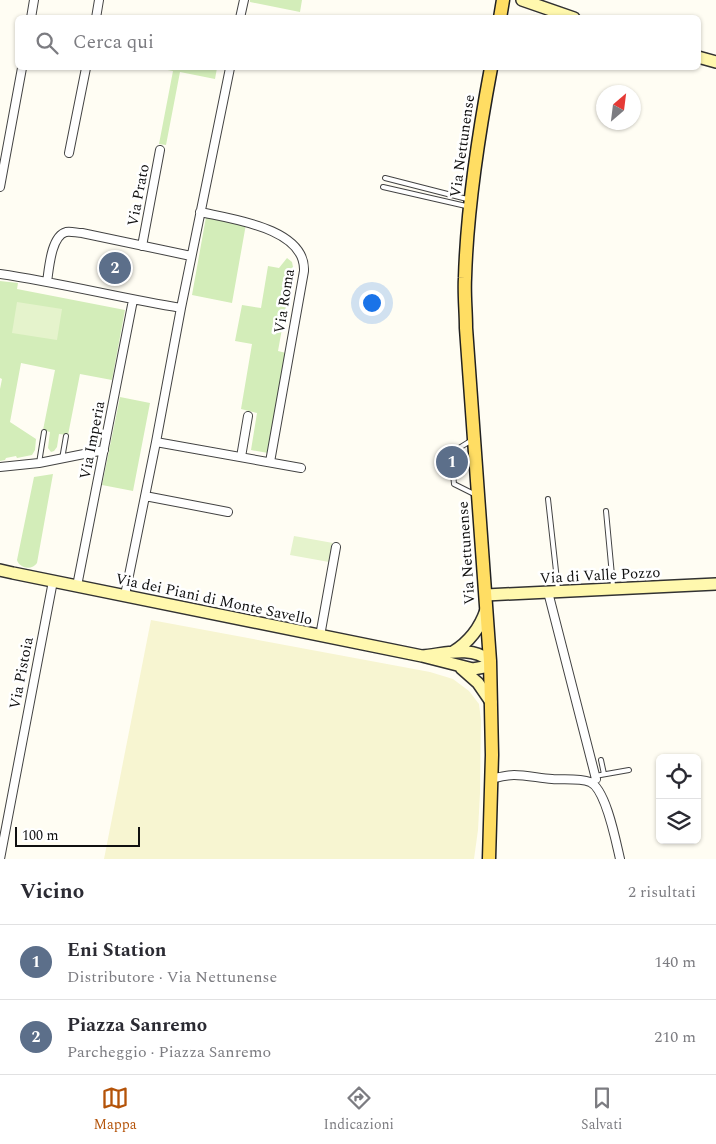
<!DOCTYPE html>
<html lang="it">
<meta charset="utf-8">
<style>
body{margin:0;font-family:Spectral,serif;background:#f7f7f7;color:#2b2b33}
.controls{position:absolute;right:15px;bottom:15px;display:grid;overflow:hidden;border-radius:8px;box-shadow:0 1px 4px #0004}
.controls button{width:45px;height:45px;display:grid;place-items:center;padding:0;border:0;border-bottom:1px solid #e1e1e2;background:#fff;color:#2b2b33;font:25px sans-serif}
.compass{position:absolute;left:596px;top:85px;width:45px;height:45px;border-radius:50%;background:#fff;box-shadow:0 1px 4px #0004;rotate:28deg}
.scale{position:absolute;left:15px;bottom:12px;width:125px;box-sizing:border-box;padding-left:5px;border:2px solid #101010;border-top:0;font-size:14px;line-height:18px;white-space:nowrap;color:#101010;-webkit-text-stroke:4px #fff;paint-order:stroke}
.you{position:absolute;left:371px;top:302px;width:18px;height:18px;margin:-12px;border:4px solid #fff;border-radius:50%;background:#1a73e8;box-shadow:0 0 0 8px #1a73e833}
.badge{display:grid;place-items:center;width:32px;height:32px;border-radius:50%;background:#b45309;color:#fff;font-size:16px;font-weight:700}
.pin{position:absolute;translate:-50% -50%;border:2px solid #fff;box-shadow:0 1px 5px #0006}
.list{margin:0;padding:0;list-style:none}
h2{display:flex;justify-content:space-between;align-items:center;height:65px;margin:0;padding:0 20px;font-size:21px}
h2 small{font-size:16px;font-weight:400;color:#7c7c81}
.list li{display:grid;grid-template-columns:32px 1fr auto;gap:15px;align-items:center;box-sizing:border-box;height:75px;padding:0 20px;border-top:1px solid #e1e1e2}
.list b{display:block;font-size:19px;white-space:nowrap}
.list p{margin:0;font-size:16px;white-space:nowrap;color:#7c7c81}
.list em{font-size:16px;font-style:normal;color:#7c7c81}
.icon{flex:none;width:28px;height:28px;fill:none;stroke:currentColor;stroke-width:2;stroke-linecap:round;stroke-linejoin:round}
.map{position:relative;flex:none;width:716px;height:859px;overflow:hidden}
.search{position:absolute;background:#fff;box-shadow:0 1px 4px #0004;left:15px;right:15px;top:15px;height:55px;display:flex;align-items:center;gap:12px;box-sizing:border-box;padding:0 18px;border-radius:8px;color:#7c7c81;font-size:19px}
.sheet{height:215px;background:#fff}
nav{display:flex;justify-content:space-around;align-items:center;box-sizing:border-box;height:70px;border-top:1px solid #e1e1e2;background:#fff;font-size:14px;color:#7c7c81}
nav a{display:grid;justify-items:center;gap:2px}
nav .on{color:#b45309}
.map>svg:first-child{display:block}
.farmland{fill:#f7f5d1}
.green{fill:#d3edb9}
.pitch{fill:#e5f3cc}
.lines{fill:none;stroke-linecap:round;stroke-linejoin:round}
.lane-casing{stroke:#434343;stroke-width:6}
.street-casing{stroke:#434343;stroke-width:10}
.secondary-casing{stroke:#323232;stroke-width:14}
.primary-casing{stroke:#212121;stroke-width:15}
.lane{stroke:#fff;stroke-width:4}
.street{stroke:#fff;stroke-width:8}
.secondary{stroke:#fff8ae;stroke-width:11}
.primary{stroke:#ffdd63;stroke-width:12}
.labels{text-anchor:middle;stroke-width:5;stroke-linejoin:round;paint-order:stroke}
.street-label{font-size:15px;fill:#101010;stroke:#fff}
</style>
<div class="map">
<svg width="716" height="859" viewBox="0 0 716 859">
<rect width="100%" height="100%" fill="#fffdf3"/>
<path class="farmland" d="M151 620 430 672 453 679 469 691 479 704 481 720 480 793 478 830 474 859H104Z"/>
<path class="green" d="M250 0H302L300 12 250 2Z
M157 68H217L215 79 180 72 166 145 159 144 173 71Z
M206 217 246 224 232 303 192 295Z
M287 258 292 262 293 267 278 351 286 353 268 453 251 450 257 413 241 409 252 344 235 341 242 305 261 308 268 266 279 268Z
M0 281 18 283 17 289 125 310 112 380 80 374 68 435 59 434 57 447 54 451 51 452 48 448 50 432 43 430 55 370 21 363 10 422 36 439 35 450 32 455 17 458 16 456 6 458 5 460 0 461V389L2 379 0 378Z
M120 397 150 403 133 491 102 485Z
M53 474 37 563C32 571 19 568 17 560L34 477Z"/>
<path class="pitch" d="M17 302 62 309 57 340 12 333Z
M294 536 333 543 329 562 290 555Z"/>
<g class="lines">
<defs>
<path id="lane" d="M385 178 467 199
M383 187 466 206
M472 440 451 453 454 484 476 495
M62 459 66 436
M39 463 44 432
M548 499 558 589
M606 511 613 586
M601 760 604 774
M595 776 629 770"/>
<path id="street" d="M31 18 34 0
M96 18 99 0
M240 18 244 0
M69 153 86 68
M0 187 22 68
M200 212C231 219 306 228 304 271L270 462
M142 246 160 150
M0 274C61 283 120 298 181 308
M47 282C49 269 51 236 66 232 71 231 77 233 82 233L191 256
M156 442 301 468
M241 457 248 416
M0 467 39 463 104 450
M145 496 228 512
M77 586 133 300
M548 592 596 779
M125 595 156 442 181 308 230 68
M320 636 336 547
M491 779C499 777 506 775 514 775 526 775 539 778 552 779 564 780 579 778 590 782 606 789 616 842 620 859
M0 859 53 581"/>
<path id="secondary" d="M522 0 574 18
M698 57 716 62
M0 570 13 573 422 656 473 669 484 667 490 661C471 645 445 654 422 656
M486 595 716 584
M453 652C469 642 480 628 486 610
M461 668 478 683 491 702"/>
<path id="primary" d="M500 18 503 0
M489 859 492 755 490 661 466 328C466 311 464 294 465 278 467 207 478 137 491 68"/>
</defs>
<use href="#lane" class="lane-casing"/>
<use href="#street" class="street-casing"/>
<use href="#secondary" class="secondary-casing"/>
<use href="#primary" class="primary-casing"/>
<use href="#lane" class="lane"/>
<use href="#street" class="street"/>
<use href="#secondary" class="secondary"/>
<use href="#primary" class="primary"/>
</g>
<g class="labels">
<g class="street-label">
<text transform="translate(462 146) rotate(-82)" y="5">Via Nettunense</text>
<text transform="translate(138 195) rotate(-79)" y="5">Via Prato</text>
<text transform="translate(284 301) rotate(-81)" y="5">Via Roma</text>
<text transform="translate(92 440) rotate(-79)" y="5">Via Imperia</text>
<text transform="translate(466 553) rotate(-94)" y="5">Via Nettunense</text>
<text transform="translate(600 575) rotate(-3)" y="5">Via di Valle Pozzo</text>
<text transform="translate(214 599) rotate(12)" y="5">Via dei Piani di Monte Savello</text>
<text transform="translate(21 673) rotate(-79)" y="5">Via Pistoia</text>
</g>
</g>
</svg>
<div class="controls">
<button><svg class="icon" aria-label="locate" viewBox="0 0 24 24"><circle cx="12" cy="12" r="6"/><path d="M12 2v4M12 18v4M2 12h4M18 12h4"/></svg></button>
<button><svg class="icon" aria-label="layers" viewBox="0 0 24 24"><path d="M12 4l9 5-9 5-9-5zM3 14l9 5 9-5"/></svg></button>
</div>
<svg class="compass" viewBox="-18 -18 36 36"><path d="M0-13l5 13h-10z" fill="#e53935"/><path d="M0 13l5-13h-10z" fill="#7c7c81"/></svg>
<div class="scale">100 m</div>
<div class="you"></div>
<div class="pin badge" style="left:452px;top:462px;background:#5c6f8a">1</div>
<div class="pin badge" style="left:115px;top:268px;background:#5c6f8a">2</div>
<div class="search"><svg class="icon" aria-label="search" viewBox="0 0 24 24"><circle cx="10" cy="10" r="6"/><path d="M15 15l6 6"/></svg>Cerca qui</div>
</div>
<section class="sheet">
<h2>Vicino<small>2 risultati</small></h2>
<ul class="list">
<li><span class="badge" style="background:#5c6f8a">1</span><div><b>Eni Station</b><p>Distributore · Via Nettunense</p></div><em>140 m</em></li>
<li><span class="badge" style="background:#5c6f8a">2</span><div><b>Piazza Sanremo</b><p>Parcheggio · Piazza Sanremo</p></div><em>210 m</em></li>
</ul>
</section>
<nav>
<a class="on"><svg class="icon" aria-label="map" viewBox="0 0 24 24"><path d="M3 6l6-2 6 2 6-2v14l-6 2-6-2-6 2zM9 4v14M15 6v14"/></svg>Mappa</a>
<a><svg class="icon" aria-label="directions" viewBox="0 0 24 24"><path d="M12 3l9 9-9 9-9-9zM9 14v-3h6M13 9l2 2-2 2"/></svg>Indicazioni</a>
<a><svg class="icon" aria-label="saved" viewBox="0 0 24 24"><path d="M7 4h10v16l-5-4-5 4z"/></svg>Salvati</a>
</nav>
